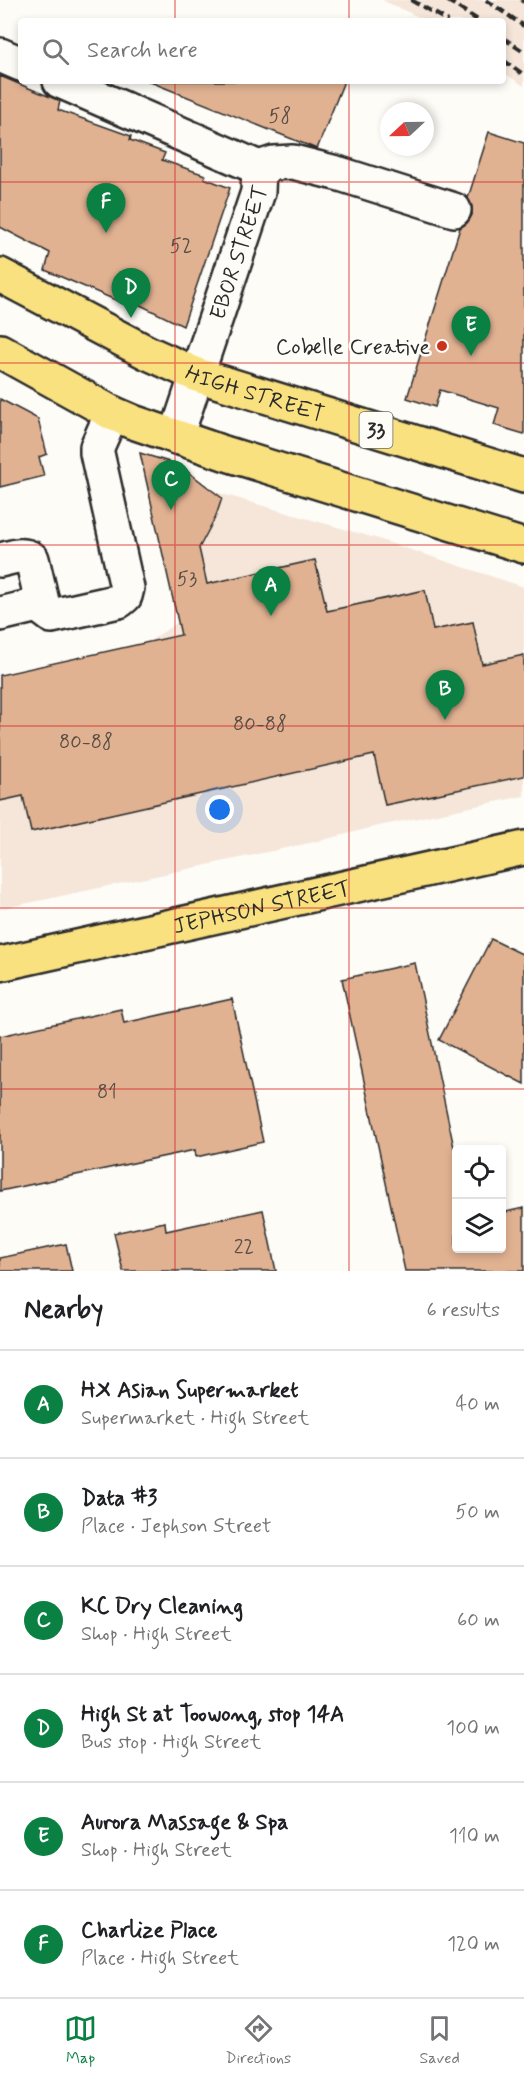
<!DOCTYPE html>
<meta charset="utf-8">
<style>
body{margin:0;font-family:Mynerve,sans-serif;background:#f6f6f6;color:#202124}
.controls{position:absolute;right:18px;bottom:18px;display:grid;overflow:hidden;border-radius:6px;box-shadow:0 3px 9px #0003}
.controls button{width:54px;height:54px;display:grid;place-items:center;padding:0;border:0;border-bottom:2px solid #e0e0e0;background:#fff;color:#202124;font:30px sans-serif}
.compass{position:absolute;left:380px;top:102px;width:54px;height:54px;border-radius:50%;background:#fff;box-shadow:0 3px 9px #0003;rotate:248deg}
.you{position:absolute;left:220px;top:810px;width:21px;height:21px;margin:-15px;border:4px solid #fff;border-radius:50%;background:#1a73e8;box-shadow:0 0 0 9px #1a73e833}
.badge{display:grid;place-items:center;width:39px;height:39px;border-radius:50%;background:#0b8043;color:#fff;font-size:20px;font-weight:700}
.pin{position:absolute;translate:-50% -50px;filter:drop-shadow(0 2px 3px #0008)}
.pin::after{content:'';position:absolute;top:32px;width:21px;height:18px;background:inherit;clip-path:polygon(0 0,100% 0,50% 100%)}
.list{margin:0;padding:0;list-style:none}
h2{display:flex;justify-content:space-between;align-items:center;height:78px;margin:0;padding:0 24px;font-size:26px}
h2 small{font-size:20px;font-weight:400;color:#757577}
.list li{display:grid;grid-template-columns:39px 1fr auto;gap:18px;align-items:center;box-sizing:border-box;height:108px;padding:0 24px;border-top:2px solid #e0e0e0}
.list b{display:block;font-size:22px;white-space:nowrap}
.list p{margin:0;font-size:20px;white-space:nowrap;color:#757577}
.list em{font-size:20px;font-style:normal;color:#757577}
.icon{flex:none;width:33px;height:33px;fill:none;stroke:currentColor;stroke-width:2;stroke-linecap:round;stroke-linejoin:round}
.map{position:relative;flex:none;width:524px;height:1271px;overflow:hidden}
.search{position:absolute;background:#fff;box-shadow:0 3px 9px #0003;left:18px;right:18px;top:18px;height:66px;display:flex;align-items:center;gap:15px;box-sizing:border-box;padding:0 21px;border-radius:6px;color:#757577;font-size:22px}
.sheet{height:726px;background:#fff}
nav{display:flex;justify-content:space-around;align-items:center;box-sizing:border-box;height:84px;border-top:2px solid #e0e0e0;background:#fff;font-size:16px;color:#757577}
nav a{display:grid;justify-items:center;gap:3px}
nav .on{color:#0b8043}
.map>svg:first-child{display:block}
.built{fill:#f5e6d9}
.building{fill:#e1b292;stroke:#2b2b2b;stroke-width:1.5}
.lines{fill:none;stroke-linecap:round;stroke-linejoin:round}
.minor-casing{stroke:#2b2b2b;stroke-width:38}
.major-casing{stroke:#2b2b2b;stroke-width:38}
.highway-casing{stroke:#2b2b2b;stroke-width:38}
.minor{stroke:#fdfcf7;stroke-width:33}
.major{stroke:#fae180;stroke-width:33}
.highway{stroke:#fae180;stroke-width:33}
.rail{stroke:#2b2b2b;stroke-width:4.5;stroke-dasharray:9 4.5;stroke-linecap:butt}
.grid{fill:none;stroke:#d62828;stroke-width:1.5;stroke-opacity:0.55}
.poi-dot{fill:#c8321e;stroke:#fdfcf7;stroke-width:2}
.labels{text-anchor:middle;stroke-width:5;stroke-linejoin:round;paint-order:stroke}
.number-label{font-size:20px;fill:#584d45}
.shield{fill:#fdfcf7;stroke:#6a6a68;stroke-width:1.5}
.shield-label{font-size:21px;font-weight:bold;fill:#2b2b2b}
.street-label{font-size:22px;fill:#2b2b2b;stroke:#fdfcf7}
.poi-label{font-size:22px;fill:#2b2b2b;stroke:#fdfcf7;text-anchor:end}
</style>
<div class="map">
<svg width="524" height="1271" viewBox="0 0 524 1271">
<rect width="100%" height="100%" fill="#fdfcf7"/>
<filter id="ink" filterUnits="userSpaceOnUse"><feTurbulence type="fractalNoise" baseFrequency=".0167" numOctaves="2"/><feDisplacementMap in="SourceGraphic" scale="12" xChannelSelector="R" yChannelSelector="G"/><feConvolveMatrix kernelMatrix="1 2 1 2 8 2 1 2 1" color-interpolation-filters="sRGB"/></filter>
<g filter="url(#ink)">
<path class="built" d="M382 0H524V86L503 72V21H427Z
M143 467 184 483 375 538 524 587V796L374 827 319 841 0 909V675L150 641 178 622Z"/>
<path class="building" d="M0 76 60 101 58 110 131 136 130 140 165 153 162 160 205 175 204 178 230 188 183 326 122 296 120 302 45 270 50 253 0 227Z
M148 81H344L317 149Z
M489 132 524 143V434L494 425 499 408 440 390 435 407 407 398 460 228 467 223 472 215V207L468 198Z
M0 399 38 419 47 454 39 457 44 476 0 487Z
M140 453 179 465 222 498 216 516 199 548 207 584 315 560 327 611 425 590 433 630 473 622 482 664 524 655V776L385 805 374 755 31 832 23 796 0 801V675L181 635Z
M491 939 524 955V1084L439 1040Z
M415 963 456 1157V1248H501V1213L524 1208V1271H405L342 979Z
M232 999 263 1142 196 1157 195 1150 0 1191V1036L121 1009 124 1023Z
M263 1210 276 1271H123L114 1233 165 1222 166 1231Z
M66 1244 72 1271H0V1258Z"/>
<g class="lines">
<defs>
<g id="minor">
<path d="M0 55 21 64"/>
<path d="M60 81 259 168"/>
<path d="M259 168 274 163 293 162 340 174 454 210"/>
<path id="s1" d="M176 437 258 192 259 168"/>
<path d="M0 560C11 558 22 552 32 559L44 610 52 616 119 601 125 596 127 588 97 453V447L112 413"/>
<path d="M0 614 42 604"/>
</g>
<g id="major">
<path id="s2" d="M0 964 524 848"/>
</g>
<g id="highway">
<path id="s3" d="M0 275 146 352 197 375 524 476"/>
<path d="M0 351 112 413 133 422 224 453 524 546"/>
</g>
</defs>
<use href="#minor" class="minor-casing"/>
<use href="#major" class="major-casing"/>
<use href="#highway" class="highway-casing"/>
<use href="#minor" class="minor"/>
<use href="#major" class="major"/>
<use href="#highway" class="highway"/>
<path class="rail" d="M411 0 448 21
M447 0 479 21
M486 0 524 26
M521 0 524 2
M503 38 524 52
M503 60 524 75"/>
</g>
</g>
<path class="grid" d="M175 0V21M349 0V21M175 81V1271M349 81V1271M0 182H524M0 363H524M0 545H524M0 726H524M0 908H524M0 1089H524"/>
<circle class="poi-dot" cx="442" cy="346" r="6"/>
<g class="labels">
<g class="number-label">
<text x="280" y="122">58</text>
<text x="181" y="252">52</text>
<text x="187" y="585">53</text>
<text x="260" y="730">80-88</text>
<text x="86" y="748">80-88</text>
<text x="107" y="1098">81</text>
<text x="244" y="1253">22</text>
</g>
<rect class="shield" x="359.5" y="412" width="33" height="36" rx="4.5"/>
<g class="shield-label">
<text x="376" y="437">33</text>
</g>
<g class="street-label">
<text dy="8" stroke="none"><textPath href="#s1" startOffset="195">EBOR STREET</textPath></text>
<text dy="8" stroke="none"><textPath href="#s3" startOffset="282">HIGH STREET</textPath></text>
<text dy="8" stroke="none"><textPath href="#s2" startOffset="268">JEPHSON STREET</textPath></text>
</g>
<g class="poi-label">
<text x="430" y="354">Cobelle Creative</text>
</g>
</g>
</svg>
<div class="controls">
<button><svg class="icon" aria-label="locate" viewBox="0 0 24 24"><circle cx="12" cy="12" r="6"/><path d="M12 2v4M12 18v4M2 12h4M18 12h4"/></svg></button>
<button><svg class="icon" aria-label="layers" viewBox="0 0 24 24"><path d="M12 4l9 5-9 5-9-5zM3 14l9 5 9-5"/></svg></button>
</div>
<svg class="compass" viewBox="-18 -18 36 36"><path d="M0-13l5 13h-10z" fill="#e53935"/><path d="M0 13l5-13h-10z" fill="#757577"/></svg>
<div class="you"></div>
<div class="pin badge" style="left:271px;top:616px">A</div>
<div class="pin badge" style="left:445px;top:720px">B</div>
<div class="pin badge" style="left:171px;top:510px">C</div>
<div class="pin badge" style="left:131px;top:318px">D</div>
<div class="pin badge" style="left:471px;top:356px">E</div>
<div class="pin badge" style="left:106px;top:233px">F</div>
<div class="search"><svg class="icon" aria-label="search" viewBox="0 0 24 24"><circle cx="10" cy="10" r="6"/><path d="M15 15l6 6"/></svg>Search here</div>
</div>
<section class="sheet">
<h2>Nearby<small>6 results</small></h2>
<ul class="list">
<li><span class="badge">A</span><div><b>HX Asian Supermarket</b><p>Supermarket · High Street</p></div><em>40 m</em></li>
<li><span class="badge">B</span><div><b>Data #3</b><p>Place · Jephson Street</p></div><em>50 m</em></li>
<li><span class="badge">C</span><div><b>KC Dry Cleaning</b><p>Shop · High Street</p></div><em>60 m</em></li>
<li><span class="badge">D</span><div><b>High St at Toowong, stop 14A</b><p>Bus stop · High Street</p></div><em>100 m</em></li>
<li><span class="badge">E</span><div><b>Aurora Massage &amp; Spa</b><p>Shop · High Street</p></div><em>110 m</em></li>
<li><span class="badge">F</span><div><b>Charlize Place</b><p>Place · High Street</p></div><em>120 m</em></li>
</ul>
</section>
<nav>
<a class="on"><svg class="icon" aria-label="map" viewBox="0 0 24 24"><path d="M3 6l6-2 6 2 6-2v14l-6 2-6-2-6 2zM9 4v14M15 6v14"/></svg>Map</a>
<a><svg class="icon" aria-label="directions" viewBox="0 0 24 24"><path d="M12 3l9 9-9 9-9-9zM9 14v-3h6M13 9l2 2-2 2"/></svg>Directions</a>
<a><svg class="icon" aria-label="saved" viewBox="0 0 24 24"><path d="M7 4h10v16l-5-4-5 4z"/></svg>Saved</a>
</nav>
